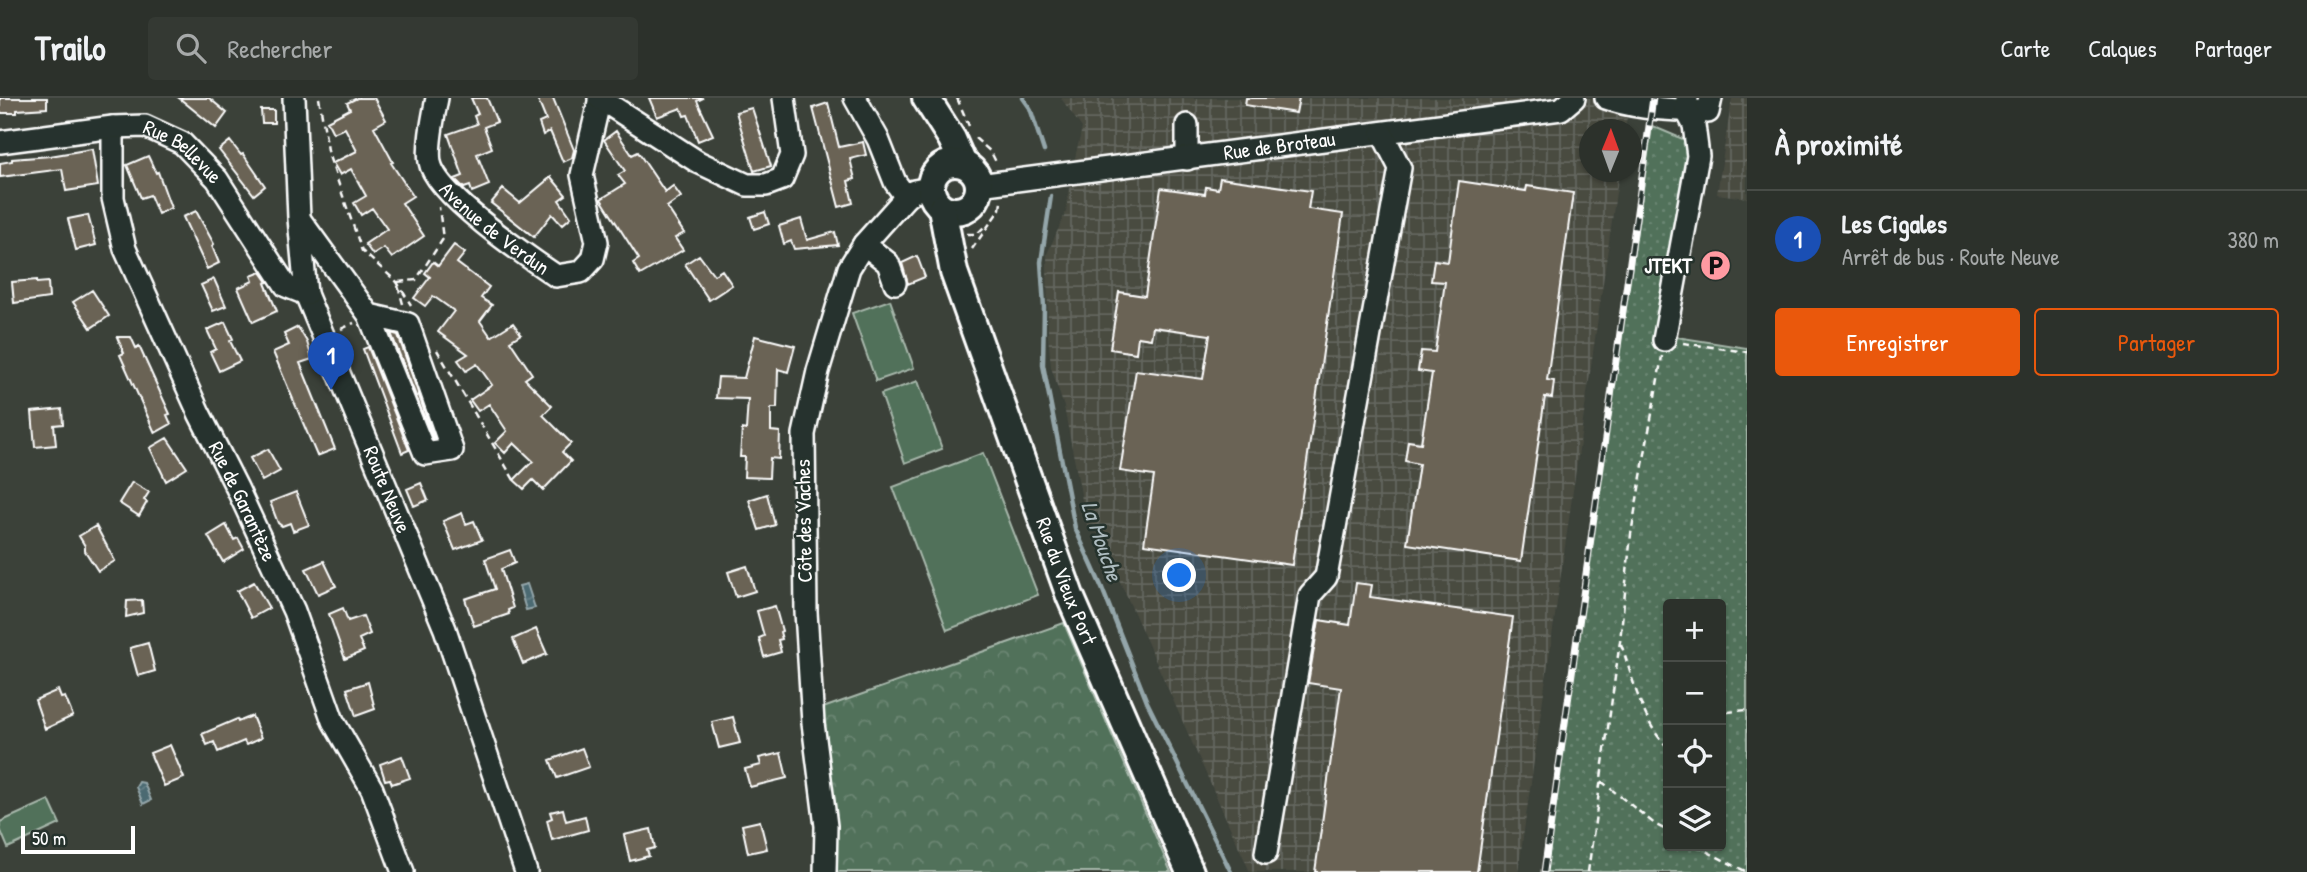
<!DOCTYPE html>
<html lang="fr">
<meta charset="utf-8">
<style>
body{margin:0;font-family:"Patrick Hand",sans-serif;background:#343933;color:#f1f3f6}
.controls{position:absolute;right:21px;bottom:21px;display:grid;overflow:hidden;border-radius:7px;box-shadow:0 2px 5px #0004}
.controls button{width:63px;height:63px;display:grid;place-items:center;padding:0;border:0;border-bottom:2px solid #484c47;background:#2c312b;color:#f1f3f6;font:35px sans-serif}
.compass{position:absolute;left:1579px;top:21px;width:63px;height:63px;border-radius:50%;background:#2c312b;box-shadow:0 2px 5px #0004;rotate:1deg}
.scale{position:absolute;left:21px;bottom:18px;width:114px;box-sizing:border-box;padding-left:7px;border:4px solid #fff;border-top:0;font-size:19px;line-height:24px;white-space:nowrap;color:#fff;-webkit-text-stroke:5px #26332d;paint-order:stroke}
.you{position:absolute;left:1180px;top:478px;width:24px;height:24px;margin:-18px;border:5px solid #fff;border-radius:50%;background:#1a73e8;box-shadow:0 0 0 10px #1a73e833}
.badge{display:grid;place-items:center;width:46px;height:46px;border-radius:50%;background:#ea580c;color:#fff;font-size:23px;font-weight:700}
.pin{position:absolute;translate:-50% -58px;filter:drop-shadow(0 2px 4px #0008)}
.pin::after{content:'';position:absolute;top:37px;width:24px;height:21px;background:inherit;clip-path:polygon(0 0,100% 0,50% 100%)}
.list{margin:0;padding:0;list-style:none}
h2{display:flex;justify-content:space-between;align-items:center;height:91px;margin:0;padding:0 28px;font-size:30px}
h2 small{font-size:23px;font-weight:400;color:#a6a9a9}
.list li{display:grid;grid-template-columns:46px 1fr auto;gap:21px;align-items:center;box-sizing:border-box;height:98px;padding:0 28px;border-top:2px solid #484c47}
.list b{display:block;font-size:26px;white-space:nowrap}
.list p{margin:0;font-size:23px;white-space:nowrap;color:#a6a9a9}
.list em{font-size:23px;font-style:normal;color:#a6a9a9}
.actions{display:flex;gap:14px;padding:21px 28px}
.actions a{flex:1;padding:16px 0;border:2px solid #ea580c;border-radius:7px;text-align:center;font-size:24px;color:#ea580c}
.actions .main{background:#ea580c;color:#fff}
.icon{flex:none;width:38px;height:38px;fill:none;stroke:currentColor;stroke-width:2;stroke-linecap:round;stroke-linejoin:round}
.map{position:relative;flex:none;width:1747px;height:774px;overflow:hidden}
header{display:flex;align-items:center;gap:42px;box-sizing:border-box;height:98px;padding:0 35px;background:#2c312b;border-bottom:2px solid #484c47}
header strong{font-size:33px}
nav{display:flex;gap:38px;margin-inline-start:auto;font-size:24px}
.search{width:490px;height:63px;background:#343933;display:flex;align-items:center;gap:18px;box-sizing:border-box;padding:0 24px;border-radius:7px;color:#a6a9a9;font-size:26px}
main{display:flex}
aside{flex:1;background:#2c312b}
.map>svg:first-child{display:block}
.industrial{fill:url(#industrial-grid)}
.grass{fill:#51715a;stroke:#a8b8ac;stroke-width:2}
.forest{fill:url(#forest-crowns);stroke:#a8b8ac;stroke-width:2}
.park{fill:url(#park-dots);stroke:#a8b8ac;stroke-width:2;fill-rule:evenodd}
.water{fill:url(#water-waves);stroke:#94a6aa;stroke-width:2}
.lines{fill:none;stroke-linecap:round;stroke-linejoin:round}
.stream{stroke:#94a6aa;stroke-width:4.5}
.building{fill:#6b6354;stroke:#fff;stroke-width:2}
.minor-casing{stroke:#fff;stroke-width:26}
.major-casing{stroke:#fff;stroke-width:32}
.path{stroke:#fff;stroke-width:2.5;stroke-dasharray:7 5;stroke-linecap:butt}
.minor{stroke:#26332d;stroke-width:21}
.major{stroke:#26332d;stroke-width:26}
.rail-casing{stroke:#fff;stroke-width:7}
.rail{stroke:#26332d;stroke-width:4.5;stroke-dasharray:13;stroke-linecap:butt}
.labels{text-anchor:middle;stroke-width:5;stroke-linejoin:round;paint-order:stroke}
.street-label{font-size:21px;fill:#fff;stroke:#26332d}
.poi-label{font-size:21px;font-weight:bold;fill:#fff;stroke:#26332d;text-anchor:end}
.water-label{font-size:23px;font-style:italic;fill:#aebcc0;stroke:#26332d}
</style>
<header>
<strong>Trailo</strong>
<div class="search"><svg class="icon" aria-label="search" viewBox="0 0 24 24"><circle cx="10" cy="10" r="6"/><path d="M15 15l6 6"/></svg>Rechercher</div>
<nav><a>Carte</a><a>Calques</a><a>Partager</a></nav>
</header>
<main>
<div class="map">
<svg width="1747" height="774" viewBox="0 0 1747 774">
<defs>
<pattern id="industrial-grid" width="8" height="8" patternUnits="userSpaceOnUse" patternTransform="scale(1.75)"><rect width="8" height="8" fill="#494b41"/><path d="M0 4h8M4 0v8" fill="none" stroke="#64665e"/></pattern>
<pattern id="forest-crowns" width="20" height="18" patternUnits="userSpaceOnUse" patternTransform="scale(1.75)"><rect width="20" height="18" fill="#51715a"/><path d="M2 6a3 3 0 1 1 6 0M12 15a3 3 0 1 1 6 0" fill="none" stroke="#6b8673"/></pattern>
<pattern id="park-dots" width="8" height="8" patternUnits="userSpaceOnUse" patternTransform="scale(1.75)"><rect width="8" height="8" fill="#51715a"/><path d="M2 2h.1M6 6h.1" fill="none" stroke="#6b8673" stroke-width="1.8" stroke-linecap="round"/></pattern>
<pattern id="water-waves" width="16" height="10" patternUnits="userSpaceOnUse" patternTransform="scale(1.75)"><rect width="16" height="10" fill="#4c6a72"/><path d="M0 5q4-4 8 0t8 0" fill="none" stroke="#678087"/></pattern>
</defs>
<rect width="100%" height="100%" fill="#3b4139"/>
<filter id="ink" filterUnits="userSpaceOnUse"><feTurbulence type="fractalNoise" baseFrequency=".0143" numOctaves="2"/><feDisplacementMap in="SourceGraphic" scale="14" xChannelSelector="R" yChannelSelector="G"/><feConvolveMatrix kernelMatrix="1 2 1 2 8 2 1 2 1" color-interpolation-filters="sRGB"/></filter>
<g filter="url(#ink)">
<path class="industrial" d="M1061 0H1672L1628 13 1625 31 1590 32V74H1619L1518 774H1250L1101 441 1093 427H1087L1064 309 1051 269 1048 237 1047 156 1066 114 1070 81 1082 30Z
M1732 0H1747V100L1717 96Z"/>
<path class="grass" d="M890 202 914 270 876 283 852 215Z
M918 283 942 351 905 365 881 296Z
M983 355 1038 497 947 532 893 389Z
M49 702 60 726 8 750 0 731V724Z"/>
<path class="forest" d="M1064 525 1171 774H836L823 610Z"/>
<path class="park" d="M1652 28 1702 49 1670 238 1747 250V774H1544ZM1668 506H1721V748H1668Z"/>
<path class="water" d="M527 486 535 510 526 512 519 488Z
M139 684 144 685 151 702 143 706 136 689Z"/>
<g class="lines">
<path class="stream" d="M1023 0 1030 10 1044 53
M1051 98 1041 164 1044 209 1043 267 1075 430 1102 490 1147 604 1231 774"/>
</g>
<path class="building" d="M0 0H47V10L17 12V15H0Z
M179 0H209L227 15 216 30Z
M357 0H374L386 22 374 29 393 64 391 65 413 98 402 105 424 138 392 160 384 150 373 157 365 146 387 131 372 110 361 117 354 105 366 98 351 71 340 77 333 65 357 53 345 30 333 35 327 23 350 11 347 5Z
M471 0H487L497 24 484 29 492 50 477 56 489 87 472 94 470 88 464 90 455 81 463 78 448 36 477 26 474 18 478 16Z
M537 0H553L574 52 572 60 563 64 550 33 543 37 539 25 546 22Z
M649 0H703L697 3 713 37 698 43 688 17 684 18 681 10 657 19Z
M1246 0H1299L1296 15 1245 7Z
M828 5 839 49 863 44 866 57 850 61 855 81 848 83 853 105 839 109 813 10Z
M752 10 771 68 754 73 736 14Z
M261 12H274V25H262Z
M616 33 632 57 638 54 665 94 673 88 681 99 667 109 684 135 675 140 683 152 640 177 633 165 639 161 601 101 625 86 618 77 625 73 604 42Z
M230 43 241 57 243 56 265 88 254 97 219 52Z
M92 51 98 88 66 93 62 71 0 79V65L12 63V61L50 58Z
M148 58 156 75 158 74 171 110 158 116 150 97 141 100 127 67Z
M551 79 566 97 559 102 571 119 562 127 552 116 534 139 491 105 503 91 520 105Z
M1220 80 1311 93 1308 111 1343 116 1292 467 1144 446 1154 378 1120 373 1136 272 1203 281 1210 237 1153 229 1151 241 1138 239 1136 255 1110 251 1119 194 1145 198 1161 90 1205 96 1206 89 1218 91Z
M1459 83 1526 93 1527 88 1573 95 1547 282 1554 283 1552 300 1545 299 1521 463 1407 446 1419 366 1405 363 1408 343 1421 345 1432 275 1418 273 1421 253 1435 254 1445 184 1431 183 1434 162 1448 164Z
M196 113 214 146 212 148 219 165 207 171 183 119Z
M765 114 769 126 754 131 750 119Z
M88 117 96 147 76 152 68 121Z
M801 121 807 142 835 134 838 147 794 151 791 143 784 146 779 128Z
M454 147 465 155 457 165 489 189 481 200 492 207 480 223 491 239 513 225 521 236 510 243 532 276 525 281 552 308 543 317 571 345 562 354 571 363 543 392 533 382 524 391 514 382 533 363 514 345 505 355 495 345 507 333 489 306 478 313 470 302 492 287 477 266 466 273 458 262 468 256 438 234 454 213 433 198 425 208 414 200 430 179 425 175 433 164 438 168Z
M699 157 714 177 722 172 732 187 709 202 685 166Z
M917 158 925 179 908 186 902 165Z
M261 174 268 184 265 185 277 213 253 224 238 190 253 183 251 178Z
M214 181 226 208 213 213 201 187Z
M37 182V185L48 184 49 200 14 205 12 184Z
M92 192 109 218 91 230 73 204Z
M225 224 233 241 230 243 240 263 219 273 210 254 216 251 207 232Z
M298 229 307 244 312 261 300 265 335 351 317 358 273 254 289 247 284 236Z
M391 235 398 237 434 341H433Z
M755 238 795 248 788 274 778 271 777 310H771V333L780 334 779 361 770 360 769 380 744 379 745 359H740L742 331 746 332 748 301 716 300 718 279 744 280Z
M117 239H131L136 250 139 248 170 316 167 317 171 326 155 335 120 257 124 255Z
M368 249 409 352 402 355 363 251Z
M62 311 63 326 54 327 56 347 35 349 32 314Z
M167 340 187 370 166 383 150 350Z
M268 351 280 373 262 383 250 360Z
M132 384 149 394 144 402 147 404 139 418 119 405Z
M421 385 428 402 414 408 407 391Z
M296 394 309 427 293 433 290 425 282 428 278 425 270 404Z
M767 396 775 427 759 432 749 402Z
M462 415 466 426 474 423 482 442 455 452 443 423Z
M226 427 234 442 238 440 244 451 223 464 208 438Z
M96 428 115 463 98 473 85 453V448L79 438Z
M510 452 515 465 501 471 513 510 508 512 509 516 474 528 465 501 495 491 485 461Z
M324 463 336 488 318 496 306 471Z
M747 468 755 493 736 499 728 474Z
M254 484 269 510 251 520 237 493Z
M1356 485 1372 487 1370 499 1513 519 1477 774H1315L1341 590 1308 585 1319 522 1350 527Z
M142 502 143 515 126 519 127 503Z
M775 508 782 533 780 534 782 541 778 542 781 554 764 559 759 540 764 538 757 513Z
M343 510 348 523 363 518 370 536 359 541 364 553 345 561 329 516Z
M536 531 547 556 523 566 513 541Z
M148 545 155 573 138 578 130 550Z
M368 584 375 611 356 618 347 591Z
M58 592 61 600 65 599 73 618 45 631 35 602Z
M252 618 261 640 246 647 244 643 218 654 214 644 207 647 202 636 237 621 238 624Z
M733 619 740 645 719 650 712 624Z
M170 647 184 680 164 688 150 655Z
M582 650 589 669 557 680 550 662Z
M781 655 787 680 750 689 745 671 761 667 759 660Z
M402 658 410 680 392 686 390 681 385 682 380 666Z
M563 711 566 723 585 718 588 732 552 742 547 722 552 720 550 714Z
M760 723 767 751 748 755 742 727Z
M651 731 655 750 647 752 649 758 630 763 624 737Z"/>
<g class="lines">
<defs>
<g id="minor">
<path id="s1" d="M294 0 299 120 306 196 445 531 526 774"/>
<path id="s2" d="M437 0C434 16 427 48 430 64 435 96 528 159 556 178L581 174 593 161 597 144 582 77 600 0"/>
<path d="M599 0 698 64 747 87H766L782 81 792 57 784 0"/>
<path d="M855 0 878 41 895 84 906 99"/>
<path d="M1606 0C1638 12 1674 11 1708 14L1711 0"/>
<path id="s3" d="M113 29V100L125 151 199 315 237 390 294 513 333 623 372 691 403 774"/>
<path id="s4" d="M0 44 113 29 145 28 182 45 217 81 286 188 306 196"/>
<path d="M1187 61V27"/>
<path id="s5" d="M979 87 1561 11 1574 0"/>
<path d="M300 122 369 217 425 356 452 352 408 226 369 217"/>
<path d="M864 146 888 165 895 185"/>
<path d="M1664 242 1698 58 1694 27 1686 12 1687 0"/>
<path d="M1266 755 1310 497 1326 479 1400 70 1382 35"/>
<path d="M825 774 826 728 813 625 806 514 804 336 818 273 849 170 864 146 906 99 914 93 930 90"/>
</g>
<g id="major">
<path d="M926 0 952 41 963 66"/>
<circle cx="955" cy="89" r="24"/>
<path id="s6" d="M942 110 954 174 1070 498 1190 774"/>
</g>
</defs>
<use href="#minor" class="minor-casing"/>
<use href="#major" class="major-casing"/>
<path class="path" d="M319 0 329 58 362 153 397 184 411 207
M957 0 969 28
M975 40 991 54 997 66
M967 136H977L985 128
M972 151 1000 111 1001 104
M403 206 397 184 416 182 443 141 439 109
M341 231 354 225
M1683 245 1747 254
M437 252 514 382
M1621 546C1632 577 1643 628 1668 649
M1721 625 1728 614 1747 612
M1601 683 1656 727 1668 733
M1696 748 1747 774
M1588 774 1620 543 1631 436 1662 258"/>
<use href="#minor" class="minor"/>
<use href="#major" class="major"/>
<defs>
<path id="rail" d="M1544 774 1653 0"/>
</defs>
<use href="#rail" class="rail-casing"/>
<use href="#rail" class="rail"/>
</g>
</g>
<defs>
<symbol id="parking-disc" viewBox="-11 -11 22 22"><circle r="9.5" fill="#ff9aa2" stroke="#26332d"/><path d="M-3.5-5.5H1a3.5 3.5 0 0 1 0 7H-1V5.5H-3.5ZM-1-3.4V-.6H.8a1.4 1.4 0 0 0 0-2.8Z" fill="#111"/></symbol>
</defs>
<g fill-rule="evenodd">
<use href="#parking-disc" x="1698" y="150" width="35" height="35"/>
</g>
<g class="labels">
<g class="street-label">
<text dy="7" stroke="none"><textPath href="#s5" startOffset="303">Rue de Broteau</textPath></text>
<text dy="7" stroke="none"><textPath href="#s4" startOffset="192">Rue Bellevue</textPath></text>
<text dy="7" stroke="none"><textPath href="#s2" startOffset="159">Avenue de Verdun</textPath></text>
<text dy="7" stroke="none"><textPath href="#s1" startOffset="408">Route Neuve</textPath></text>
<text dy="7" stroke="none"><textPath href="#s3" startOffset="402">Rue de Garantèze</textPath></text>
<text transform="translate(804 423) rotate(-91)" y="7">Côte des Vaches</text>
<text dy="7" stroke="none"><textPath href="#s6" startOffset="394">Rue du Vieux Port</textPath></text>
</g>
<g class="poi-label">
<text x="1692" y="175">JTEKT</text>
</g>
<g class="water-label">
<text transform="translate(1102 443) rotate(71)" y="8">La Mouche</text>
</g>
</g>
</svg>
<div class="controls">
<button>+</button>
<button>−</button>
<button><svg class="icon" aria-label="locate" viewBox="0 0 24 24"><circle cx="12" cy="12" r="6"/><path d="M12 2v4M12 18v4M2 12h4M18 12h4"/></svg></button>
<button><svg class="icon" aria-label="layers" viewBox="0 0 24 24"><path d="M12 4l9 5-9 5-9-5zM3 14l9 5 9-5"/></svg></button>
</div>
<svg class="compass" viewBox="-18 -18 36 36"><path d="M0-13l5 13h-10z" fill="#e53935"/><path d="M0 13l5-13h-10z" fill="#a6a9a9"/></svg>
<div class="scale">50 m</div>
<div class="you"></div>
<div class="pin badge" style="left:331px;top:292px;background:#1a4fb4">1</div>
</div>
<aside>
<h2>À proximité<small></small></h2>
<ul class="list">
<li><span class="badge" style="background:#1a4fb4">1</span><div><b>Les Cigales</b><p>Arrêt de bus · Route Neuve</p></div><em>380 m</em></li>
</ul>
<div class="actions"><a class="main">Enregistrer</a><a>Partager</a></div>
</aside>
</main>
